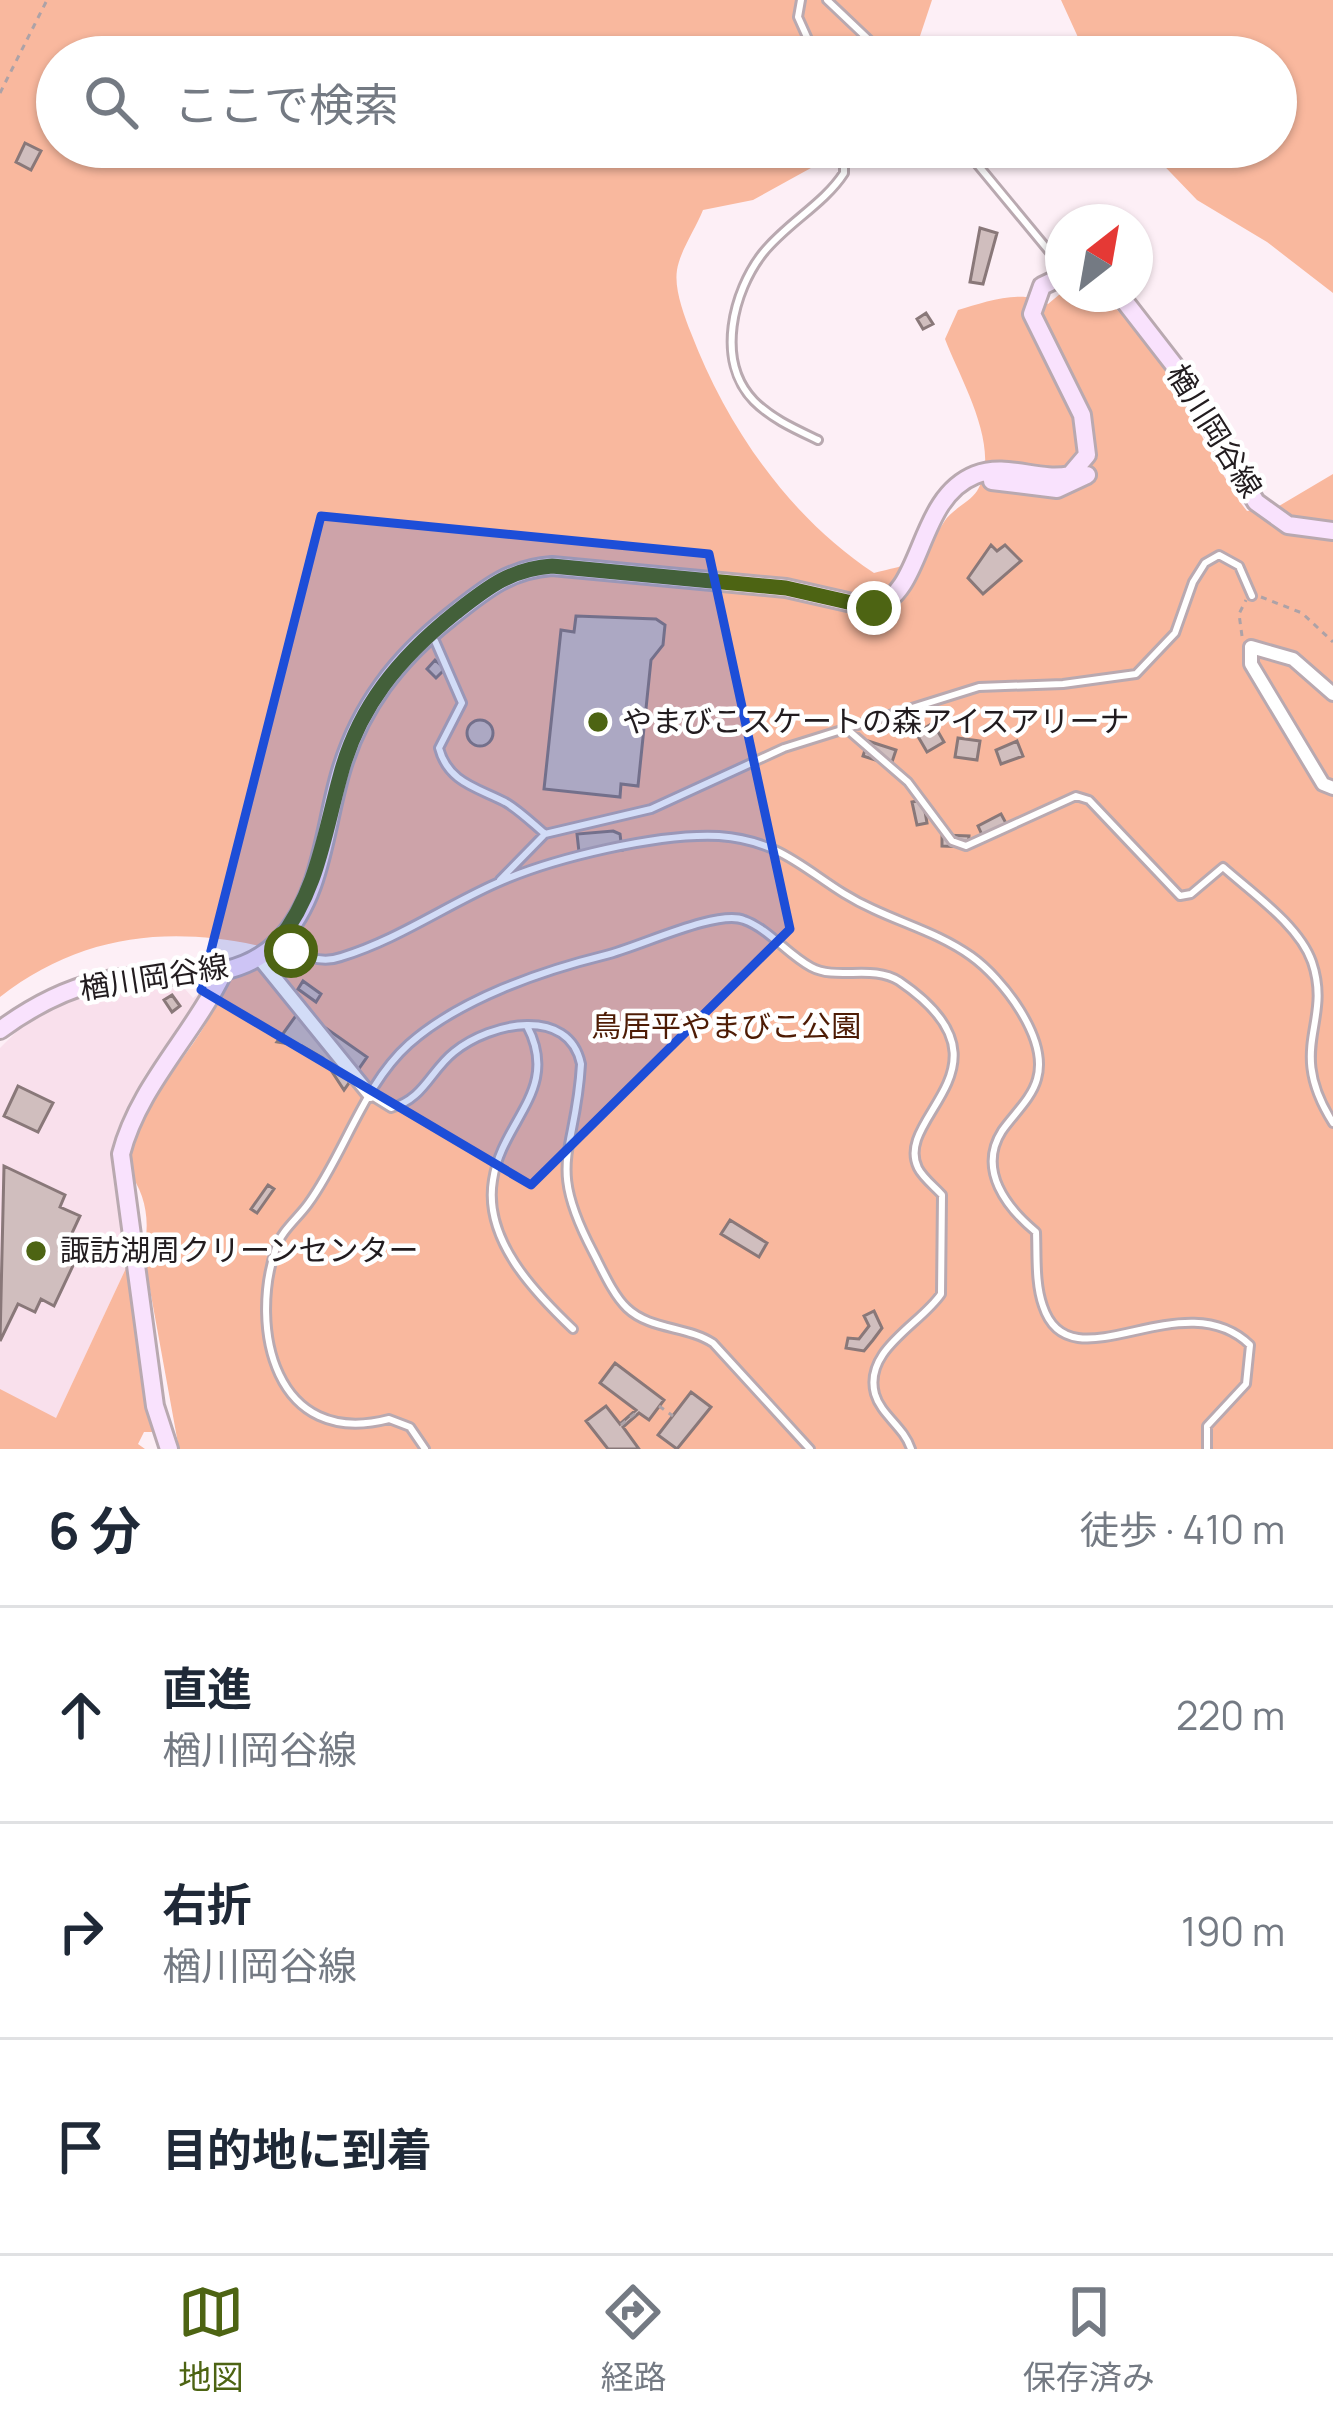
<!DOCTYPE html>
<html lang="ja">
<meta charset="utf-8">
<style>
body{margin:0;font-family:Manrope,"Noto Sans JP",sans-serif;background:#f2f2f3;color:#1f2937}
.compass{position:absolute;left:1045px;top:204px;width:108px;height:108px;border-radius:50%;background:#fff;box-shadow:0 3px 9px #0004;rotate:31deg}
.stop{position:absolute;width:36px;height:36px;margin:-27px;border:9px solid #4d6413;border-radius:50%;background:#fff}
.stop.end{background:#4d6413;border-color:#fff;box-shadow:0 3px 12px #0008}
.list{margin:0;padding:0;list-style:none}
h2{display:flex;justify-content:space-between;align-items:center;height:156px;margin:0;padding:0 48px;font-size:51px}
h2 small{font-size:39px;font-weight:400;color:#747a83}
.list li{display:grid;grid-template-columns:78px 1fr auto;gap:36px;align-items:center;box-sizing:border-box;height:216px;padding:0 48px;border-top:3px solid #e0e1e3}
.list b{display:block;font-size:45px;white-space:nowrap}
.list p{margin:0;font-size:39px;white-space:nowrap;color:#747a83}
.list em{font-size:39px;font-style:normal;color:#747a83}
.icon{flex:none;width:66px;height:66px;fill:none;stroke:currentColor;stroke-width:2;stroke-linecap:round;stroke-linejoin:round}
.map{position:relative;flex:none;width:1333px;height:1449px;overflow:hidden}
.search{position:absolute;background:#fff;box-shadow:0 3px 9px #0004;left:36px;right:36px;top:36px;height:132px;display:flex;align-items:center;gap:30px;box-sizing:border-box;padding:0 42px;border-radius:66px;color:#747a83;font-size:45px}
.sheet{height:804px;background:#fff}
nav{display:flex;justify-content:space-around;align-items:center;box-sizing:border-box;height:168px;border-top:3px solid #e0e1e3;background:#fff;font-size:33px;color:#747a83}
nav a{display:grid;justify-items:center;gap:6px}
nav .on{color:#4d6413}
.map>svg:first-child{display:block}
.built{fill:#f9e0ec}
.green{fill:#f9b89e}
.building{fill:#d0bebe;stroke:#897879;stroke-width:3}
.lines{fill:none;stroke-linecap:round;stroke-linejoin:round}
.lane-casing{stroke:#b9a9b0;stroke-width:12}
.street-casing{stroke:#b9a9b0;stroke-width:18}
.secondary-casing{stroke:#b9a9b0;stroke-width:22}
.path{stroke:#ada2a7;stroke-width:3;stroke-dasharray:6 6;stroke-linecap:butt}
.lane{stroke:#fff;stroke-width:6}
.street{stroke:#fff;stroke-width:12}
.secondary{stroke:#f9e2fd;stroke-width:16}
.route{stroke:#4d6413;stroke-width:15}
.marked{fill:#1d4ed8;fill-opacity:0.2;stroke:#1d4ed8;stroke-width:9;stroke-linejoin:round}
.poi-dot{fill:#4d6413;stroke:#fff;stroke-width:4.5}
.labels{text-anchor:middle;stroke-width:9;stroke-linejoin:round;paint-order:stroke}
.street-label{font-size:30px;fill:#221c1f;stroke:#fff}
.poi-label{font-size:30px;fill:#221c1f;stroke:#fff;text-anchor:start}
.park-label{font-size:30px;fill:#4e1c05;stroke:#fff}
</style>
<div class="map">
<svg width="1333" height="1449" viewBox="0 0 1333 1449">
<rect width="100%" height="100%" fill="#fdeff6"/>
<path class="built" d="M163 985 185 989 193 998 203 990 206 995 146 1073 120 1122 113 1177 127 1266 52 1427 0 1400V1048L25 1023 68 1000 92 991Z"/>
<path class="green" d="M0 0H932L913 57H57V147H849L753 200 703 210C696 228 680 251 677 270 674 289 684 315 691 333 727 427 789 517 874 573 927 560 916 565 944 522 952 509 970 502 977 491 1003 449 960 379 945 339L958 310C985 302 1023 288 1048 304L1060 294C1072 294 1087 292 1098 297 1158 326 1205 457 1247 511L1279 506 1333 474V1449H179L143 1251C151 1224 146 1193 128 1171 137 1089 204 1054 224 982L288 953C184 924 87 929 0 997Z
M1061 0H1333V293L1267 242 1197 200 1146 147H1276V57H1087Z
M127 1266 155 1432H144L138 1444 145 1449H0V1389L56 1418Z"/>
<path class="building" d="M25 143 41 151 31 170 16 162Z
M980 228 997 233 983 284 970 282Z
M926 313 933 324 923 329 917 319Z
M991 545 997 551 1005 545 1021 561 983 594 968 578Z
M576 616 656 619 665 625 663 645 651 660 638 786 621 784 620 797 544 789 561 630 574 632Z
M435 660 445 669 436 678 427 669Z
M467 733a13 13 0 1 1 26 0a13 13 0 1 1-26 0Z
M933 723 944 742 927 752 916 733Z
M958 738 980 741 977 760 955 757Z
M868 741 896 750 891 765 863 756Z
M1017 741 1023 756 1001 764 996 750Z
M923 800 927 823 917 825 912 802Z
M1001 814 1007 825 983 837 978 826Z
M613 831 620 834 622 850 579 852 577 834Z
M942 835 969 836 968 847 942 846Z
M303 981 321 994 316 1002 298 989Z
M172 995 180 1006 172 1012 164 1000Z
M300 1010 367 1057 344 1090 323 1058 302 1046 277 1042Z
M18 1086 53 1103 38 1132 4 1116Z
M4 1166 65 1195 60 1207 80 1216 65 1248 78 1255 54 1306 41 1299 35 1312 18 1304 0 1341Z
M268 1185 274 1189 257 1213 251 1209Z
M730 1220 767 1243 759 1257 721 1234Z
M874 1311 882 1328 873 1340 864 1351 846 1348 848 1338 859 1339 869 1326 864 1316Z
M615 1363 664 1400 649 1420 639 1413 623 1427 639 1449H608L586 1421 606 1406 620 1424 636 1410 600 1383Z
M691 1392 711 1407 677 1449 658 1435Z"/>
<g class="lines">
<defs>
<path id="lane" d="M801 0 798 17 816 57
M827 0 887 57
M963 147 1063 268
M818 440C795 429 772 419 754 401 715 361 733 291 763 253 787 223 824 204 844 173V147
M435 641 462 703 439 748C448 783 479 788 505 802 519 810 532 823 545 834
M848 730 908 782 952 841 966 846 1076 796 1089 800 1180 896 1191 894 1223 867C1252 893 1299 925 1312 962 1333 1024 1285 1047 1333 1123
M500 880 545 834 651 809 784 748 979 687 1063 684 1136 674 1175 633 1193 582 1205 563 1219 555 1239 566 1252 596
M282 943C297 956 322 964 341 957 397 940 445 906 497 883 553 858 658 833 719 836 791 841 814 883 873 909 907 925 940 934 971 956 1002 978 1049 1038 1037 1079 1032 1098 1013 1115 1002 1131 977 1170 1007 1208 1036 1232 1037 1256 1035 1284 1043 1306 1070 1389 1182 1279 1250 1345L1246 1384 1207 1426V1449
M527 1026C561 1090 502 1120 493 1180 483 1239 534 1292 573 1329
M370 1095 391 1108C424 1099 430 1071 454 1052 491 1022 569 1006 581 1064 576 1155 545 1161 593 1252 602 1269 613 1295 627 1308 650 1330 687 1326 713 1343L810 1449
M425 1449 410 1427 389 1419C274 1449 249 1327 276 1248 281 1231 298 1218 308 1204 344 1155 363 1085 409 1044 460 999 541 971 606 955 639 947 717 909 744 920 769 929 787 954 811 967 837 981 872 964 899 981 1024 1066 892 1116 918 1168 923 1178 935 1187 942 1195L941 1294C921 1324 863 1350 875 1394 881 1415 904 1427 911 1449"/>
<path id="street" d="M1333 694 1293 659 1251 647V664L1323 784 1333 788
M259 958 370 1095"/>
<path id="secondary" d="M1119 294 1174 365 1256 502 1288 525 1333 531
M992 481 1057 489 1087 475
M0 1030C30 1008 61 991 97 982 159 968 230 991 279 941 322 897 324 828 341 771 360 707 397 659 449 618 483 591 508 569 552 566L786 588 874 608C925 591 916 499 975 475 1007 462 1038 482 1070 475L1087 455 1082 415 1032 314 1042 286 1063 276
M169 1449 155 1406 121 1154C138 1087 193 1035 223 973"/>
</defs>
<use href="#lane" class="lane-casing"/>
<use href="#street" class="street-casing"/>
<use href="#secondary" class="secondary-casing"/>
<path class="path" d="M0 93 47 0
M1261 597 1302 613 1333 642
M1242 636 1239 614 1246 600
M659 1406 673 1416
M621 1425 637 1412"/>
<use href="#lane" class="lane"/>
<use href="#street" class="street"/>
<use href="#secondary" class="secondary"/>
</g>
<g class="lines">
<path class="route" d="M291 951 279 940C317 892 324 835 340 777 358 707 399 658 455 613 487 588 510 569 552 566L786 588 874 608"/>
</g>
<path class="marked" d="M321 516 709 554 790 929 531 1185 201 990Z"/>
<g class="poi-dot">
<circle cx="598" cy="722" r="12"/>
<circle cx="36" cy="1251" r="12"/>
</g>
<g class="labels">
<g class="street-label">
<text transform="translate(1214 431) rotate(58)" y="10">楢川岡谷線</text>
<text transform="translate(154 978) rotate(-9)" y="10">楢川岡谷線</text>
</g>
<g class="poi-label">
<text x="622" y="732">やまびこスケートの森アイスアリーナ</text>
<text x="60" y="1261">諏訪湖周クリーンセンター</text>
</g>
<g class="park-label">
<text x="726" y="1037">鳥居平やまびこ公園</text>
</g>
</g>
</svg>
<svg class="compass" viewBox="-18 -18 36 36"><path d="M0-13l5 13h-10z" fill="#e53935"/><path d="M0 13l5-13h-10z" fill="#747a83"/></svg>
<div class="stop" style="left:291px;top:951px"></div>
<div class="stop end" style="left:874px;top:608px"></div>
<div class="search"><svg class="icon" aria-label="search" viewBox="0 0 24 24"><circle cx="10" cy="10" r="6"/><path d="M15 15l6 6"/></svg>ここで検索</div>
</div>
<section class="sheet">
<h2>6 分<small>徒歩 · 410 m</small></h2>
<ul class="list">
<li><svg class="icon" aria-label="ahead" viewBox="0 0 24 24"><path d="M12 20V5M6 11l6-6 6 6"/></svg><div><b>直進</b><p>楢川岡谷線</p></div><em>220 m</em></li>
<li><svg class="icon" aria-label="right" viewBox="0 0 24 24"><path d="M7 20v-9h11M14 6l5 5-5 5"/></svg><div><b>右折</b><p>楢川岡谷線</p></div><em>190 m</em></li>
<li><svg class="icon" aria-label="arrive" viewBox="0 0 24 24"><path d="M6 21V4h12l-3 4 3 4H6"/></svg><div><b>目的地に到着</b></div></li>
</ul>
</section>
<nav>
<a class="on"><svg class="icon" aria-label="map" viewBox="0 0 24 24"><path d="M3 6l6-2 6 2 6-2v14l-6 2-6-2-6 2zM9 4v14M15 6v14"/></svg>地図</a>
<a><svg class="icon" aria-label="directions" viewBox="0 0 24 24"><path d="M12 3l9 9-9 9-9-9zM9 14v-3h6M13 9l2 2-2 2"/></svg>経路</a>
<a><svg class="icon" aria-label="saved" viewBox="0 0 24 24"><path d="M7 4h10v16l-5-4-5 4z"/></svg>保存済み</a>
</nav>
